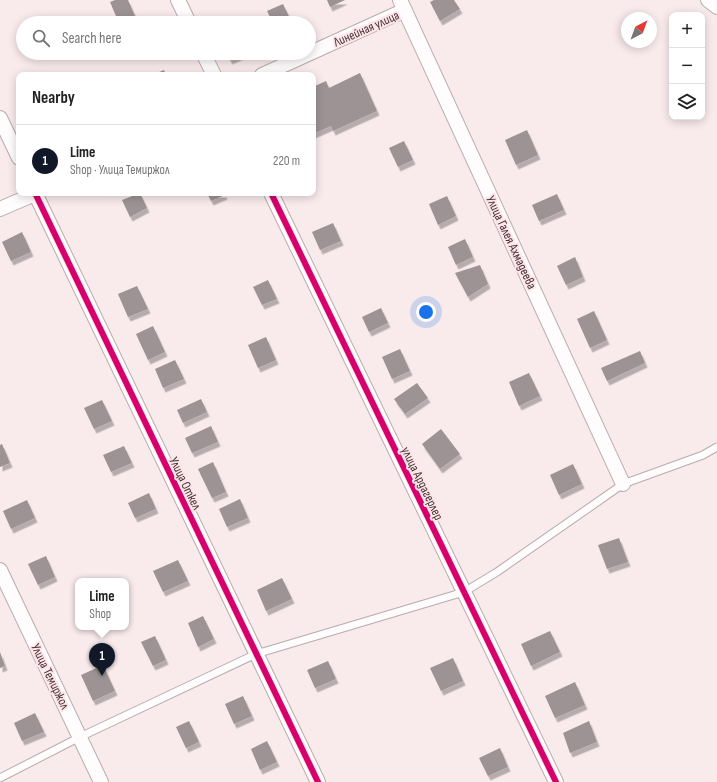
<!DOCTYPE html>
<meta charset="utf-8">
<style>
body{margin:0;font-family:"Sofia Sans Condensed",sans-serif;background:#f2f2f2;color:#222}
.controls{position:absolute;right:12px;top:12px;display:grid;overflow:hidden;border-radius:8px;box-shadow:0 2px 10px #0003}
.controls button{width:36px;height:36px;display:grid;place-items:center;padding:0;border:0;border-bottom:1px solid #e0e0e0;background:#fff;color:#222;font:20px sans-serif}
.compass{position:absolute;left:621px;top:12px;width:36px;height:36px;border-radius:50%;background:#fff;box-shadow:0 2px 10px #0003;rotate:41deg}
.you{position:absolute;left:426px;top:312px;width:14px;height:14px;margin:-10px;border:3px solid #fff;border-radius:50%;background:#1a73e8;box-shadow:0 0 0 6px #1a73e833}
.badge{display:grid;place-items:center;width:26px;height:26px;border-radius:50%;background:#111827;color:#fff;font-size:13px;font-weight:700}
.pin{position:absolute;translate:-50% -33px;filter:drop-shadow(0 1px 2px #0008)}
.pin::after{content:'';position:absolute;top:21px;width:14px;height:12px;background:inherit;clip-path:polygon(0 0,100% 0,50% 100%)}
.popup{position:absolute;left:75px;top:578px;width:54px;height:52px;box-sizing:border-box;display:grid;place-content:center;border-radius:8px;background:#fff;filter:drop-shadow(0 1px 3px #0005);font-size:13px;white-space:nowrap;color:#767676}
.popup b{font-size:15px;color:#222}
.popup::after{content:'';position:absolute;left:50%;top:100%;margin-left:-8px;border:8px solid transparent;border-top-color:#fff}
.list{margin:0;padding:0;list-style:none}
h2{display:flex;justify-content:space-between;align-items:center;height:52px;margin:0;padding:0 16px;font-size:17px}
h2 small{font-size:13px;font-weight:400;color:#767676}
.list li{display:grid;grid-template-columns:26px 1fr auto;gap:12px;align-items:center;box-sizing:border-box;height:72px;padding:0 16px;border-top:1px solid #e0e0e0}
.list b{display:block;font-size:15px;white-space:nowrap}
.list p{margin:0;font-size:13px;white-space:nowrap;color:#767676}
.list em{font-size:13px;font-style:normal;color:#767676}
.icon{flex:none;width:22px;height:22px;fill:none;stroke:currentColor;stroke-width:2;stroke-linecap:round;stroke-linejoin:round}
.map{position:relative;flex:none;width:717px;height:782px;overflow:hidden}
.search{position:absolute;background:#fff;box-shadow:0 2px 10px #0003;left:16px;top:16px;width:300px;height:44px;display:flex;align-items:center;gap:10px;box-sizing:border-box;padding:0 14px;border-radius:22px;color:#767676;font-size:15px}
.panel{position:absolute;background:#fff;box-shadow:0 2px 10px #0003;left:16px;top:72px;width:300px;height:124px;border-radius:8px}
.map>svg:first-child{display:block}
.building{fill:#9d9394;filter:url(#shadow)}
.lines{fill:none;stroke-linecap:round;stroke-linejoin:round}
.service-casing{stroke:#b8acae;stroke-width:9}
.minor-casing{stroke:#b8acae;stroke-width:16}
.service{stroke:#fefcfc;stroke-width:7}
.minor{stroke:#fefcfc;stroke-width:14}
.cycleway-casing{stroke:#ffe4e8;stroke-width:8}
.cycleway{stroke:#d6006c;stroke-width:6}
.labels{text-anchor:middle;stroke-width:4;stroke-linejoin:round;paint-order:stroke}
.street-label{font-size:13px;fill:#3e3435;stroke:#ffe4e8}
</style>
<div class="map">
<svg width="717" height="782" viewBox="0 0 717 782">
<defs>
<filter id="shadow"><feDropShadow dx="2.5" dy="4.5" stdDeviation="0" flood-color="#0004"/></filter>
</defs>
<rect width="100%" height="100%" fill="#f9eaec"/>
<path class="building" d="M115 0H128L135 16 119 23 110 2Z
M327 0H345L330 7Z
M434 0H454L460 9 440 21 430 2Z
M283 4 292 23H273L267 11Z
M144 19 146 23H136Z
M226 53H246L230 60Z
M164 70 166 75H152Z
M360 73 377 111 333 131 331 126 313 134V87L326 81 329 88Z
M527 130 538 155 516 165 505 140Z
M404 141 413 160 398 167 389 148Z
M140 193 147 208 130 217 122 200Z
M207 193H224L225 195 211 201Z
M557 194 564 210 539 221 532 205Z
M447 196 456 216 438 225 429 204Z
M333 223 341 241 320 250 312 232Z
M22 232 31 252 11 261 2 242Z
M465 239 473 257 456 265 448 247Z
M575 257 583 277 566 285 557 266Z
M480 265 488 284 468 297 455 273Z
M268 280 277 299 262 305 253 287Z
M137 286 148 309 128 317 118 294Z
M381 308 388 323 369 332 362 317Z
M594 311 607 340 590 348 577 319Z
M153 326 165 352 148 360 136 334Z
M266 337 276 360 258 368 248 345Z
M400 349 410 371 392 379 382 357Z
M640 351 645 363 607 381 601 368Z
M175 360 184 379 163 388 155 369Z
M529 373 540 396 519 406 509 382Z
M417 383 428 398 405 414 394 399Z
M201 399 207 412 183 423 177 410Z
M102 400 112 421 94 429 84 408Z
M211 426 218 442 192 453 185 438Z
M441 429 460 454 440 469 422 444Z
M2 444 10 463 0 467V445Z
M124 446 132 463 111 472 103 455Z
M213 462 226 492 212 498 198 469Z
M573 464 582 484 559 495 550 475Z
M149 493 156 509 135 518 128 503Z
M240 499 248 518 227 527 219 509Z
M27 500 35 518 11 529 3 511Z
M619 538 628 562 607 569 598 545Z
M46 556 55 577 38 585 28 564Z
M178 560 188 581 163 592 153 571Z
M282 578 292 599 266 611 257 590Z
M203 616 214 639 198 647 188 623Z
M550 631 560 652 531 666 521 644Z
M155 636 166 660 153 666 141 642Z
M0 652 5 666 0 668Z
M453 658 463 681 441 691 430 668Z
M328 661 336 679 315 688 307 670Z
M103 665 115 691 93 701 81 675Z
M575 682 585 705 555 718 545 696Z
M243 696 252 716 234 724 225 704Z
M35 713 44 732 22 741 14 723Z
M189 721 199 742 186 748 176 727Z
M589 721 597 742 570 753 563 733Z
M267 741 277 762 260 770 251 749Z
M500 748 508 767 488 776 479 758Z"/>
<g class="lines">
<defs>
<path id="service" d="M0 778 80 737 256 654 464 592 497 572 623 484 703 455 717 447"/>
<path id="minor" d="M178 0 189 23
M400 0 623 484
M708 0 717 7
M203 53 214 75
M262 75 405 10
M0 118 19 158
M35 193 318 782
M271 193 556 782
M0 209 37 193
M0 570 101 782"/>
</defs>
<use href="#service" class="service-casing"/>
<use href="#minor" class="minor-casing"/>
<use href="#service" class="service"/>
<use href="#minor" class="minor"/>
<defs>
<path id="cycleway" d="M35 193 318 782
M271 193 556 782"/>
</defs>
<use href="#cycleway" class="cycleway-casing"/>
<use href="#cycleway" class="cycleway"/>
</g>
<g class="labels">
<g class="street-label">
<text transform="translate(366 28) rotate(-24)" y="5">Линейная улица</text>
<text transform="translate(512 242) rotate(65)" y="5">Улица Галея Ахмадеева</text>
<text transform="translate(186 483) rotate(64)" y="5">Улица Откел</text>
<text transform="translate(423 483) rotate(64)" y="5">улица Ардагерлер</text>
<text transform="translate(51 676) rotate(64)" y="5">Улица Темиржол</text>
</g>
</g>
</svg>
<div class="controls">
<button>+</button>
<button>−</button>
<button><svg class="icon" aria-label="layers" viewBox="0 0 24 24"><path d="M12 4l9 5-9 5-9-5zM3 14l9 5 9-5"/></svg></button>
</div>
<svg class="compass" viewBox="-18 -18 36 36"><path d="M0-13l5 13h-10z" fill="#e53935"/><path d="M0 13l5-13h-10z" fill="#767676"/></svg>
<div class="you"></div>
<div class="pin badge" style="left:102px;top:676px">1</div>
<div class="popup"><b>Lime</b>Shop</div>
<div class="search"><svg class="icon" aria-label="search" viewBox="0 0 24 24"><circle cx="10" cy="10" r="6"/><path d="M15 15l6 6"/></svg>Search here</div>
<section class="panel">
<h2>Nearby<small></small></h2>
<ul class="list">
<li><span class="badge">1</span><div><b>Lime</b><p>Shop · Улица Темиржол</p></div><em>220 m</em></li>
</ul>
</section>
</div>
